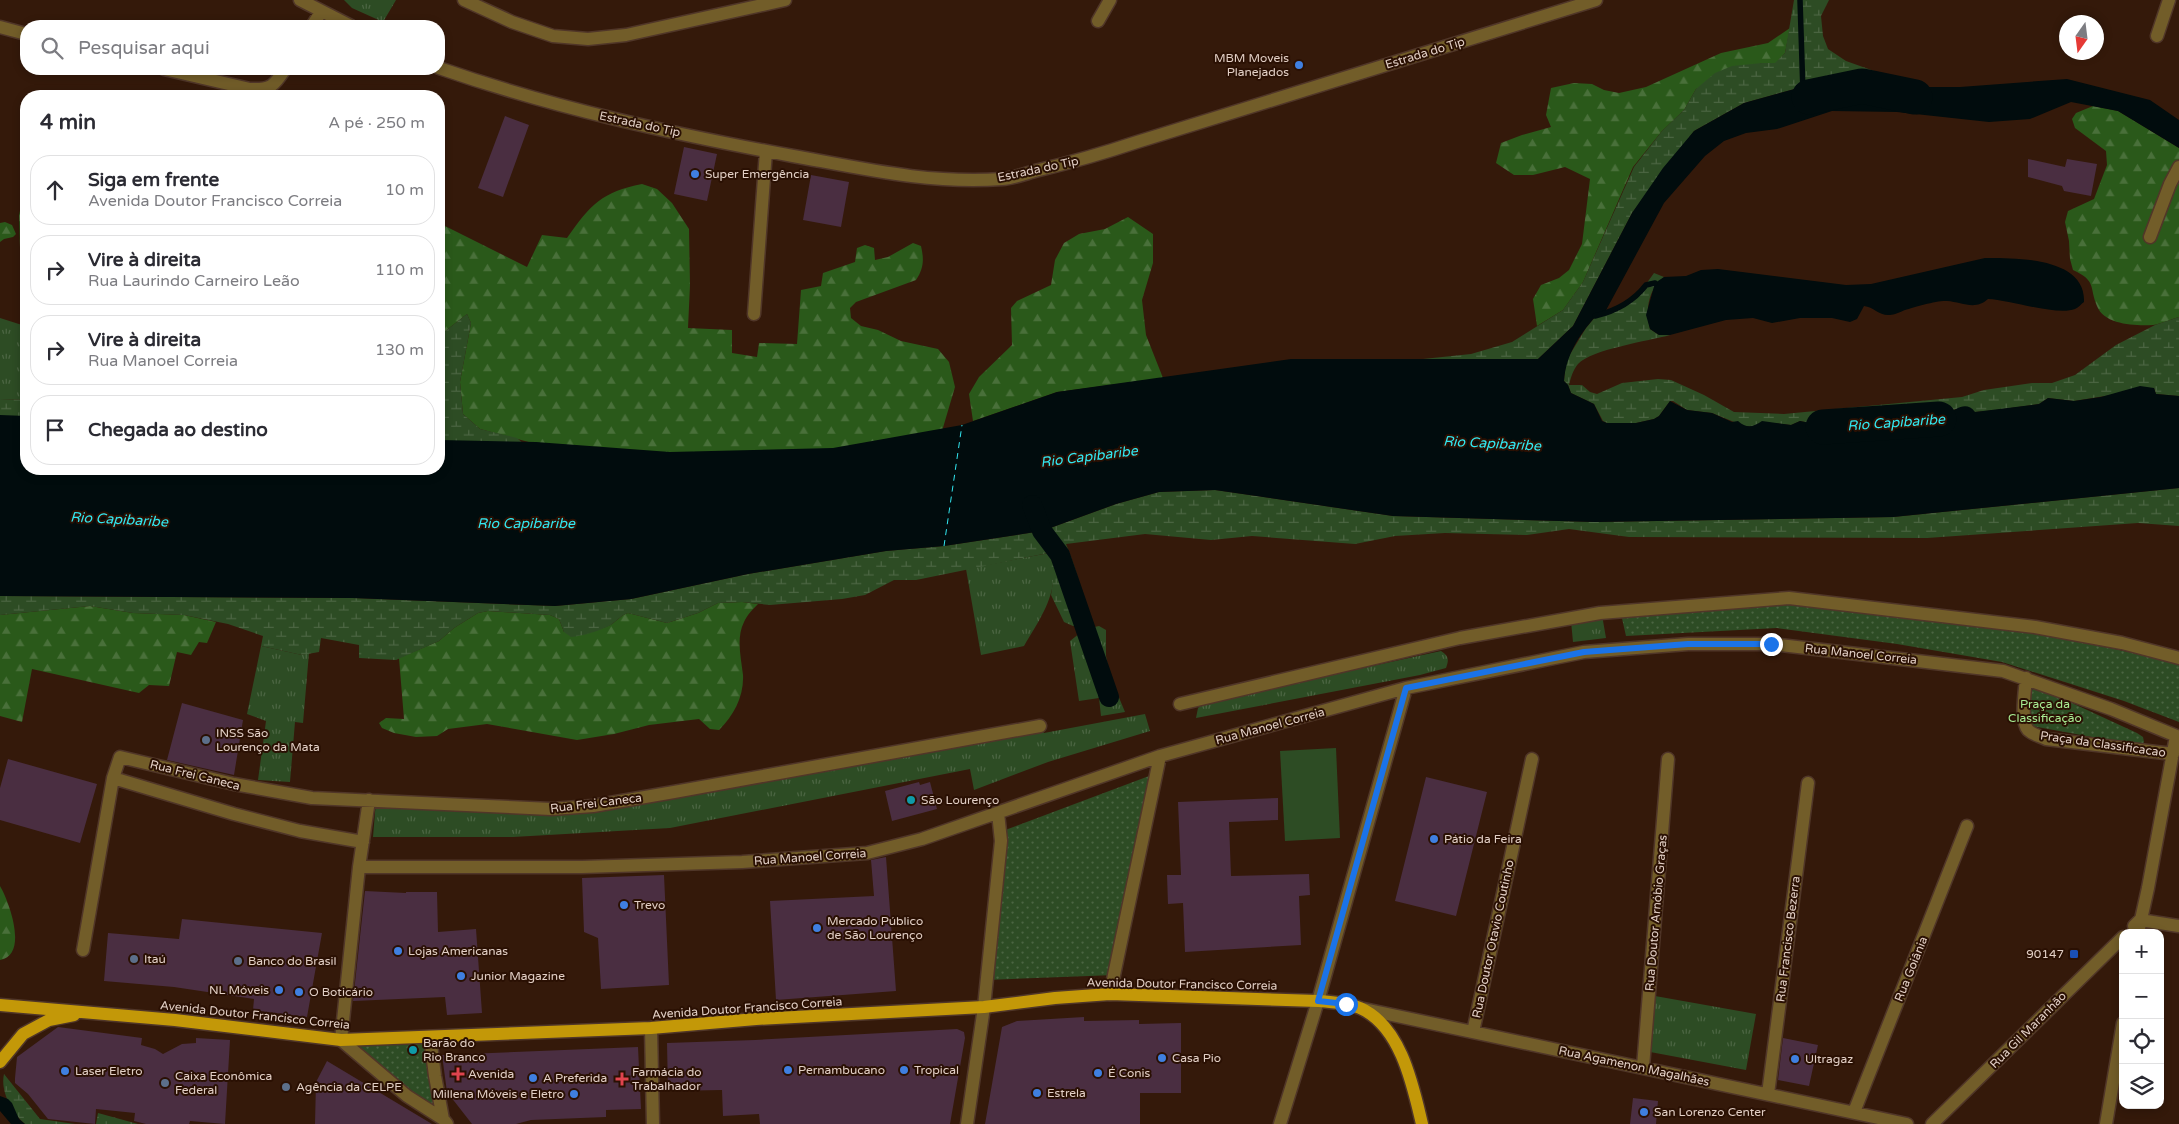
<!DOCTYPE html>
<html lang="pt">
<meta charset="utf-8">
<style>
body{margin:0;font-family:"Varela Round",sans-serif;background:#f7f7f7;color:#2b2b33}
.controls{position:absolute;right:15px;bottom:15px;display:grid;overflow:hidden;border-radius:10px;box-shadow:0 2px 8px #0003}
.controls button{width:45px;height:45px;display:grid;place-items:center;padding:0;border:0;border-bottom:1px solid #e1e1e2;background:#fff;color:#2b2b33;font:25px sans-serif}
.compass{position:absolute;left:2059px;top:15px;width:45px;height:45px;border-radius:50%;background:#fff;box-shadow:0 2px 8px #0003;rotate:194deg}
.stop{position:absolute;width:15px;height:15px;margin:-11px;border:4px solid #1a73e8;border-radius:50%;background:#fff}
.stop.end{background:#1a73e8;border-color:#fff;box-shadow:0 1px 5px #0008}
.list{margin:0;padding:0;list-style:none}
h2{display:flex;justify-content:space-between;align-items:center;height:65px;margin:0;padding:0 20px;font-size:21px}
h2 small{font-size:16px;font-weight:400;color:#7c7c81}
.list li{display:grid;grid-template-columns:32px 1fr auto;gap:15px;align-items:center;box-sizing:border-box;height:70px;margin:0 10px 10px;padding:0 10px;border:1px solid #e1e1e2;border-radius:20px}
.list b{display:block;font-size:19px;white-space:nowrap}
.list p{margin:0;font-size:16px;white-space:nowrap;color:#7c7c81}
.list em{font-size:16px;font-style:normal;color:#7c7c81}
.icon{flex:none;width:28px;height:28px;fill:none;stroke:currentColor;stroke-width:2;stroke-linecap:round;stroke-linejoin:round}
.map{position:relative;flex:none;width:2179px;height:1124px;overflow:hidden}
.search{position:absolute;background:#fff;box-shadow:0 2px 8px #0003;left:20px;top:20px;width:425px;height:55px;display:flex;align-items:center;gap:12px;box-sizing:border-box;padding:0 18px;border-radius:20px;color:#7c7c81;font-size:19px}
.panel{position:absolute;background:#fff;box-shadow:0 2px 8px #0003;left:20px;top:90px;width:425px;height:385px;border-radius:20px}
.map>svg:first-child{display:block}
.grass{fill:url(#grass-tufts)}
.forest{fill:url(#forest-firs)}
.wetland{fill:url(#wetland-marsh)}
.park{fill:url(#park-dots)}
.pitch{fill:#2d4c24}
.water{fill:#010c0d}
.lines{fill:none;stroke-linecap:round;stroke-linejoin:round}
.stream{stroke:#010c0d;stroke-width:5.5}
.canal{stroke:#010c0d;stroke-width:20}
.river{stroke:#010c0d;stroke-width:35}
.ferry{stroke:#32e8f1;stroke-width:1;stroke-dasharray:6 5;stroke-linecap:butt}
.building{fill:#4a2e41}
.minor-casing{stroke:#503628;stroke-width:15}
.major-casing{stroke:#503628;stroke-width:15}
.minor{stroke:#725d29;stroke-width:12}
.major{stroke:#c39808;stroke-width:12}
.route{stroke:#1a73e8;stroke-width:6}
.shop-dot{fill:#3f7fe0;stroke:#2a1003;stroke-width:2}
.service-dot{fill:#5c6f8a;stroke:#2a1003;stroke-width:2}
.culture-dot{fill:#0f9aa8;stroke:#2a1003;stroke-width:2}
.transit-dot{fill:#1a4fb4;stroke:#2a1003;stroke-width:2}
.health-dot{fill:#e0444e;stroke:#2a1003;stroke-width:2}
.labels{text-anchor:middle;stroke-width:4;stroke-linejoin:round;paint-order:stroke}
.street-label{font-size:12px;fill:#e2cfc5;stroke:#2a1003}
.poi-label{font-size:12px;fill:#e2cfc5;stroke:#2a1003;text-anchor:start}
.park-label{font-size:12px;fill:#a7eb92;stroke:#2a1003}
.water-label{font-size:14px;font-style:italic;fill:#32e8f1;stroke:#2a1003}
</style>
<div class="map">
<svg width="2179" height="1124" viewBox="0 0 2179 1124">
<defs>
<pattern id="grass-tufts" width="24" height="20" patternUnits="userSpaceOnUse" patternTransform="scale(1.25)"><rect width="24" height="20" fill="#2d4c24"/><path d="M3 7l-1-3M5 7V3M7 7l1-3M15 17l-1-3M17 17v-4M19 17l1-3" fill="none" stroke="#4b6542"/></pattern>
<pattern id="forest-firs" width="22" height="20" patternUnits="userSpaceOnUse" patternTransform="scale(1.25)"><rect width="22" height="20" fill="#2a591a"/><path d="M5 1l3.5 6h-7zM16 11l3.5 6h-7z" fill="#49703a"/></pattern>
<pattern id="wetland-marsh" width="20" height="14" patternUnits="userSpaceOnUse" patternTransform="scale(1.25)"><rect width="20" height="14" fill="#2d4c24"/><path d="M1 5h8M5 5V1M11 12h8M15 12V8" fill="none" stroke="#4b6542"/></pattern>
<pattern id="park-dots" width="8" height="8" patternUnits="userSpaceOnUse" patternTransform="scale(1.25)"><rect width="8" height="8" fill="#2d4c24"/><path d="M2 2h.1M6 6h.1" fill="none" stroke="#4b6542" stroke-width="1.8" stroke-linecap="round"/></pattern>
</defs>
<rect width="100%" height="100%" fill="#34190a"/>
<path class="grass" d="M344 0H396L383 22 352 8Z
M0 318 22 325H26V400L0 399Z
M1049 553C1063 588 1041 617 1024 646L981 655 966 569Z
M1602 615 1606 638 1573 642 1571 621Z
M1099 626 1106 630V656L1110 676 1125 712 1101 716 1099 698 1079 701 1070 641 1085 629Z
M261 646 302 655 309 653 303 723 295 722 290 782 258 780 266 721 247 714Z
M1441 651C1449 656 1449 660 1446 668L1420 675 1196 718 1198 708 1203 703Z
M1145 714 1150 731 1048 762 974 790 970 769 670 828 513 837H373L376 801 561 814 1042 730 1044 733Z
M1655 996 1756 1014 1746 1070 1645 1051Z"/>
<path class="forest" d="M1790 28 1785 53 1775 64 1762 63 1696 89 1684 110 1662 131 1633 167 1583 282 1563 310 1537 326 1533 299 1541 285 1559 278 1569 270 1582 244 1590 179 1565 167 1533 175H1514L1496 163 1501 143 1522 135 1551 127 1546 115 1551 88 1574 83 1592 84 1604 90 1619 93 1646 87 1721 53 1768 43Z
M2093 106 2118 111 2179 148V317C2171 319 2161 324 2153 325 2136 326 2104 325 2097 306 2089 287 2097 281 2073 270L2070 259 2069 241 2065 222 2068 211 2094 199 2107 165 2106 151 2075 128 2072 119 2076 113Z
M642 184 657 189 672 203 689 229 690 285 688 328 732 330V353L757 357 759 343 797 344 801 290 821 286 823 273 855 262 857 248 865 245 874 248 875 260 888 257 913 243 921 246C924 259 924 268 916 280L856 302 850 308 851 318 861 326 878 330 901 341 938 349 949 362 955 387 942 431 794 458 559 450 480 429 463 414 460 382 471 323 467 314 439 336V223L527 267 542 235 567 238C591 204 602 192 642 184Z
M26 185V251L20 248 19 215Z
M1128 217 1153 234V263L1142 300 1146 335 1163 378 1057 392 973 421 969 394 979 377 1012 345 1011 308 1017 301 1051 285 1055 260 1064 243 1079 234 1105 229Z
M5 222 12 225 16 234 13 237 4 239 0 242V223Z
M742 602 758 604C753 609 747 615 744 622 736 638 741 658 743 675 744 696 734 715 719 730L710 729 699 719 649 725 614 734 577 740 487 724 448 729 437 736 416 737 394 733 382 728 379 723 386 718 404 719 399 658 439 641 454 628 478 613 488 611 550 615 559 619 564 632C578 631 595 632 608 626 616 623 620 615 628 613L667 623 698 613 718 603Z
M90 606 133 613 184 615 216 622 207 643 199 642 191 655 177 652 169 686 149 685 139 693 32 669 22 722 0 716V615Z
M0 886C9 901 29 955 0 960Z"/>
<path class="wetland" d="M1794 0H1829L1821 16 1823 36 1828 49 1846 61 1919 87H1802L1744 103 1694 131 1632 213 1573 326 1538 359H1423L1471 354 1512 342 1563 310 1583 282 1634 167 1662 131 1684 110 1696 89 1715 73 1732 66 1762 63H1775L1785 53Z
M1654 273 1664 277C1648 289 1645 311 1650 329L1659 335H1670C1649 341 1592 349 1578 364 1573 370 1571 377 1569 385H1582L1590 392 1597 394 1622 383 1658 379 1671 380 1704 395 1734 412 1784 414 1962 397 1984 390 2032 383H2052L2075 375 2116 345 2155 325 2179 317V396L2156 394 2154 388 2074 401 2048 398 2039 404 1996 410 1975 412 1955 409 1948 415 1935 413 1925 415 1926 410C1899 404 1890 435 1872 428L1869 419 1848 417 1836 421 1828 417 1810 423 1800 421 1791 425 1775 423 1754 427 1744 426 1712 413 1687 410 1673 401H1670L1659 416 1654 419 1636 423H1607L1603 421 1594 404 1571 393 1568 385 1564 381 1566 361 1586 328 1596 316 1621 307 1639 294Z
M467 314 471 323 460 382 463 414 480 429 517 438 526 446 439 469V336Z
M0 399 26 400V436L0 435Z
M2179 488V526L2138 523 1927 538 1629 537 1569 529 1527 535 1445 533 1395 536 1355 544 1252 536 1211 540 1145 534 1066 544C1076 569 1086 598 1084 625L1073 626 1064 622 1051 595 1053 581 1051 560 1048 553 916 580H894L865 595 842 599 770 605 742 602 718 603 698 613 667 623 628 613C621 615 616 622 609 626 598 631 583 636 571 637L564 632 559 619 550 615 488 611 478 613 454 628 439 641 396 660 359 658V645L321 638 319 652 302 655 261 646 263 636 228 624 184 615 133 613 90 606 0 615V596L353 598 555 606 631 599 748 574 886 551 944 546 1042 531 1116 504 1159 492 1215 490 1393 516 1595 522 1893 517Z
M4 1074 40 1119 75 1124H25C12 1113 0 1091 4 1074Z
M98 1113 138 1124H96Z"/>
<path class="park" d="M1787 603 2009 626 2179 663V722L2124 701 2002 662 1897 644 1777 628 1626 636 1621 614Z
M2033 689 2046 691 2137 733 2143 737 2144 742 2141 746 2032 726 2026 712 2029 692Z
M1157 773 1115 975 987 980 1000 832Z
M430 1037 443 1119 341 1040Z"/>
<path class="pitch" d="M1336 748 1340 838 1285 841 1280 751Z"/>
<path class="water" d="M2067 79 2150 100 2179 120V148L2118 111 2071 102 2030 119 1989 122 1897 112 1832 111 1777 129 1746 133 1724 141 1705 156 1664 203 1604 314 1596 316C1579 335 1566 355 1564 381L1568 385 1571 393 1594 404 1602 421 1607 423H1636L1654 419 1659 416 1670 401 1687 410 1712 413 1732 422 1738 421C1747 429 1753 427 1762 421L1791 425 1800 421 1810 423 1828 417 1836 421 1862 414 1869 419 1872 428C1890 435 1898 405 1926 410V415L1935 413 1948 415C1956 408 1967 401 1975 412L2039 404 2048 398 2074 401 2101 397 2140 386 2154 388 2156 394 2179 396V488L1893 517 1595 522 1393 516 1215 490 1159 492 1116 504 1042 531 944 546 886 551 748 574 631 599 555 606 353 598 0 596V415L26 416V469H439V440L536 442 670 452 833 448 962 425 1057 392 1291 359H1538L1573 326 1632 213 1663 168 1694 131 1744 103 1802 87H1960Z
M1985 258C2015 258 2086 257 2084 302 2081 304 2078 308 2075 309 2057 316 2010 300 1988 299 1975 311 1962 302 1947 301 1938 300 1914 307 1905 310 1900 312 1894 315 1890 315 1879 316 1874 307 1864 306L1857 319 1850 322 1832 318H1800L1772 323 1753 318 1726 320 1670 335H1659L1650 329 1646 315 1655 283 1664 277 1686 276 1701 270 1718 269 1846 285 1871 284Z
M0 1096 8 1099 12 1103 19 1119 25 1124H11L0 1111Z"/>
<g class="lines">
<path class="stream" d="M1800 0 1803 93
M1595 316C1616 311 1633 302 1646 285L1655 283"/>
<path class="canal" d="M1032 505 1042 531 1060 555 1109 697"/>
<path class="river" d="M1809 97 1862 86 1915 97
M1823 427 1939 419"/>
<path class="ferry" d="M944 546 962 425"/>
</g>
<path class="building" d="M505 116 529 125 503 197 478 188Z
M684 147 717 154 707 201 674 194Z
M2028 159 2065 167 2067 159 2097 164 2091 196 2064 191 2062 186 2028 177Z
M811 175 849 182 841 227 803 220Z
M182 703 243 720 234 775 167 760Z
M8 759 97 784 80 843 0 820V788Z
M1426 777 1487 792 1456 916 1395 901Z
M919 782 920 785 930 782 937 809 892 821 885 791Z
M1278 798V820L1229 822 1231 876 1309 874 1310 895 1299 896 1301 945 1185 952 1183 903 1168 904 1167 875H1181L1178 802Z
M886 857 896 991 776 1000 770 901 874 896 871 860Z
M664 875 669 985 601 989 598 938 584 932 582 878Z
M365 891 406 893V892H437L438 932 476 929 482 1013 447 1015 445 997 353 1001Z
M182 919 322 933 307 1017 253 1010 254 999 174 987 104 981 108 933 179 939Z
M1084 1017V1021L1139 1020V1024L1181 1023V1093H1140V1124H985L1002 1027 1017 1021Z
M58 1027 142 1038 141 1045 155 1049 163 1054 182 1044 196 1043V1038L230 1040 225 1124 190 1121 189 1124H146L134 1121 135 1113 96 1109 95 1124 48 1119 28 1094 15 1083V1078L17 1057Z
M957 1029 964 1032 965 1038 950 1124H760L759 1114 723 1116 722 1090 668 1091 667 1043 755 1040Z
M1783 1038 1818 1045 1809 1086 1778 1080Z
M638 1047 641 1109 606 1110V1117L531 1120 516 1124H472L447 1092 442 1055Z
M327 1061 432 1124H315L316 1082Z
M1633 1098 1658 1101 1656 1124H1630Z"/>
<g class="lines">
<defs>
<path id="minor" d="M300 0 351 26
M464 0 512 22 553 36 588 39 626 35 785 0
M1098 21 1110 0
M312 26 321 12
M0 27 26 34
M2157 36 2169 0
M439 68C554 108 673 134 793 156 865 169 929 184 1002 179 1015 178 1027 173 1039 170 1073 162 1104 153 1137 142L1596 0
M164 69 250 89C271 90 274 86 285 69
M2150 237 2170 184 2179 167
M754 314 766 151
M2026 678C2025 691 2020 721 2028 730 2033 735 2040 736 2046 739L2173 754
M1180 704 1460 638 1600 613 1789 598 2035 627 2122 643 2179 658
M113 778 234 814 300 831 363 842
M369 800 359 867 341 1040 407 1096 443 1119 447 1124
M359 867H582L742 862 867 853 922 839 1160 756 1406 688 1584 652 1688 644H1771L2003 671 2111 709 2179 737
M2134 926 2140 920 2179 926
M2138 933 2148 888 2176 736
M83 950 113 778 120 757 234 784 312 798 551 809 593 806 674 792 1040 726
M1110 994 1160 756
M1364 1009 1907 1124
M651 1028 653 1124
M1473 1032 1532 759
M430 1037 435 1076 443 1119
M1643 1067 1668 759
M1768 1094 1808 783
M1854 1112 1967 826
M967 1124 984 1007 1001 841 998 813
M1280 1124 1318 1001 1406 688
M1932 1124 2123 937
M2106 1124 2123 1023"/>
<path id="major" d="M0 1005 175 1020 341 1040 651 1028 756 1019 984 1007 1055 998 1110 994 1318 1001C1332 1002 1347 1003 1360 1008 1401 1026 1413 1086 1422 1124
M0 1062 23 1034 49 1020 74 1015"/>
</defs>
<use href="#minor" class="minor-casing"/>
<use href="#major" class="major-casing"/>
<use href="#minor" class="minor"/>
<use href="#major" class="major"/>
</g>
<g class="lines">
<path class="route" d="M1346 1004 1318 1001 1406 688 1584 652 1688 644H1771"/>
</g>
<g class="shop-dot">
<circle cx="1299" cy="65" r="5"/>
<circle cx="695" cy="174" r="5"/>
<circle cx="1434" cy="839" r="5"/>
<circle cx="624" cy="905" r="5"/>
<circle cx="817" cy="928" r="5"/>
<circle cx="398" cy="951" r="5"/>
<circle cx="461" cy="976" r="5"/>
<circle cx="279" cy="990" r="5"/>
<circle cx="299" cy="992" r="5"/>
<circle cx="1162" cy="1058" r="5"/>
<circle cx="1795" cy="1059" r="5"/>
<circle cx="788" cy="1070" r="5"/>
<circle cx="904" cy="1070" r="5"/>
<circle cx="65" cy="1071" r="5"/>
<circle cx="1098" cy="1073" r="5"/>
<circle cx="533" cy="1078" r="5"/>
<circle cx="1037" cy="1093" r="5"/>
<circle cx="574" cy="1094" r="5"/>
<circle cx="1644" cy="1112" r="5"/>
</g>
<g class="service-dot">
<circle cx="206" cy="740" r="5"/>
<circle cx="134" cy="959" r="5"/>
<circle cx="238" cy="961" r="5"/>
<circle cx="165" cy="1083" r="5"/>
<circle cx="286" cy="1087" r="5"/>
</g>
<g class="culture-dot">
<circle cx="911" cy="800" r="5"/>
<circle cx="413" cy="1050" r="5"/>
</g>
<rect class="transit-dot" x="2069" y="949" width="10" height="10" rx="2.5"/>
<g class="health-dot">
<path d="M455.5 1066.5h5v5h5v5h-5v5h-5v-5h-5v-5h5z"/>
<path d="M619.5 1071.5h5v5h5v5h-5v5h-5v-5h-5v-5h5z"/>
</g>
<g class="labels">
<g class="street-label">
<text transform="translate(1425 53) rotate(-17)" y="4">Estrada do Tip</text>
<text transform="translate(640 124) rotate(12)" y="4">Estrada do Tip</text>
<text transform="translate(1038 169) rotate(-12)" y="4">Estrada do Tip</text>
<text transform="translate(1861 654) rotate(6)" y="4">Rua Manoel Correia</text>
<text transform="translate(1270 726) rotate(-15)" y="4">Rua Manoel Correia</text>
<text transform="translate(2103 744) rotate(8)" y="4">Praça da Classificacao</text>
<text transform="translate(195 775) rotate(14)" y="4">Rua Frei Caneca</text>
<text transform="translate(596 803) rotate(-7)" y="4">Rua Frei Caneca</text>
<text transform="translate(810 857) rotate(-4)" y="4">Rua Manoel Correia</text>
<text transform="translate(1656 913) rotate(-85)" y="4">Rua Doutor Arnóbio Graças</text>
<text transform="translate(1493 939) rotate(-78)" y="4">Rua Doutor Otavio Coutinho</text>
<text transform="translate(1788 939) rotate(-83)" y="4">Rua Francisco Bezerra</text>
<text transform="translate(1911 969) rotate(-68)" y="4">Rua Goiânia</text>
<text transform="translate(1182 984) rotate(1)" y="4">Avenida Doutor Francisco Correia</text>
<text transform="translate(747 1008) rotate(-4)" y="4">Avenida Doutor Francisco Correia</text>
<text transform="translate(255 1015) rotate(6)" y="4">Avenida Doutor Francisco Correia</text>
<text transform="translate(2028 1030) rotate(-45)" y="4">Rua Gil Maranhão</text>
<text transform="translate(1634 1066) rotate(12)" y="4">Rua Agamenon Magalhães</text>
</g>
<g class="poi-label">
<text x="1289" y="62" text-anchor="end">MBM Moveis<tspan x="1289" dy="14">Planejados</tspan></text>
<text x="705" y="178">Super Emergência</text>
<text x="216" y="737">INSS São<tspan x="216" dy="14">Lourenço da Mata</tspan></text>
<text x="921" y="804">São Lourenço</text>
<text x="1444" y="843">Pátio da Feira</text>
<text x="634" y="909">Trevo</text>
<text x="827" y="925">Mercado Público<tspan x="827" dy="14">de São Lourenço</tspan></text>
<text x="408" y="955">Lojas Americanas</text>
<text x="2064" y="958" text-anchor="end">90147</text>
<text x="144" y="963">Itaú</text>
<text x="248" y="965">Banco do Brasil</text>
<text x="471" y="980">Junior Magazine</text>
<text x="269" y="994" text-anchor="end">NL Móveis</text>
<text x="309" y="996">O Boticário</text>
<text x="423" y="1047">Barão do<tspan x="423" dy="14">Rio Branco</tspan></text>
<text x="1172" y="1062">Casa Pio</text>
<text x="1805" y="1063">Ultragaz</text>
<text x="798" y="1074">Pernambucano</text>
<text x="914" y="1074">Tropical</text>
<text x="75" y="1075">Laser Eletro</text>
<text x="632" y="1076">Farmácia do<tspan x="632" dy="14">Trabalhador</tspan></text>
<text x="1108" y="1077">É Conis</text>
<text x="468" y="1078">Avenida</text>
<text x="175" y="1080">Caixa Econômica<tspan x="175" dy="14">Federal</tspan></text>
<text x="543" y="1082">A Preferida</text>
<text x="296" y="1091">Agência da CELPE</text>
<text x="1047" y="1097">Estrela</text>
<text x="564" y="1098" text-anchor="end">Millena Móveis e Eletro</text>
<text x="1654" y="1116">San Lorenzo Center</text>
</g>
<g class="park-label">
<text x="2045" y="708">Praça da<tspan x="2045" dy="14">Classificação</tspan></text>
</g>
<g class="water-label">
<text transform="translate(1896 422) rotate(-4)" y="5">Rio Capibaribe</text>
<text transform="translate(1492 443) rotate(3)" y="5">Rio Capibaribe</text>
<text transform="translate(1089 456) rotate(-7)" y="5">Rio Capibaribe</text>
<text transform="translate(119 519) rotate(3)" y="5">Rio Capibaribe</text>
<text x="526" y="528">Rio Capibaribe</text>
</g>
</g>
</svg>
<div class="controls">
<button>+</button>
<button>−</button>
<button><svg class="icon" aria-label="locate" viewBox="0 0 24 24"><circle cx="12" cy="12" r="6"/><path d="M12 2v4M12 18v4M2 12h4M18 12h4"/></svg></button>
<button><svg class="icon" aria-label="layers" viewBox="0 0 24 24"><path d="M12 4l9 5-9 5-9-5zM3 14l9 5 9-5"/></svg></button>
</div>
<svg class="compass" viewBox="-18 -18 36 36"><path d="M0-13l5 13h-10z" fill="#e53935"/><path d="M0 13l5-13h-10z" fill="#7c7c81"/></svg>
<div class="stop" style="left:1346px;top:1004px"></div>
<div class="stop end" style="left:1771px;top:644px"></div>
<div class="search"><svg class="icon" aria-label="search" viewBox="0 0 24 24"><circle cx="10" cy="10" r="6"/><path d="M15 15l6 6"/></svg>Pesquisar aqui</div>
<section class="panel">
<h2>4 min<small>A pé · 250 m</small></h2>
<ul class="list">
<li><svg class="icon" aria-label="ahead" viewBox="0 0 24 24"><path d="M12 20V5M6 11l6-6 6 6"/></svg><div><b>Siga em frente</b><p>Avenida Doutor Francisco Correia</p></div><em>10 m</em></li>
<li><svg class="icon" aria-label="right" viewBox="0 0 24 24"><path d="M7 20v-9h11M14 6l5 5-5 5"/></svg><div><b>Vire à direita</b><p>Rua Laurindo Carneiro Leão</p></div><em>110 m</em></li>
<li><svg class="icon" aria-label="right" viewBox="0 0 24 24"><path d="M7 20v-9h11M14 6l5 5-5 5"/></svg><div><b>Vire à direita</b><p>Rua Manoel Correia</p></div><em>130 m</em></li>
<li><svg class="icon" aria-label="arrive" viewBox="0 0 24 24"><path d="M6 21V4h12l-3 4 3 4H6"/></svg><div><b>Chegada ao destino</b></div></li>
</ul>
</section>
</div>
